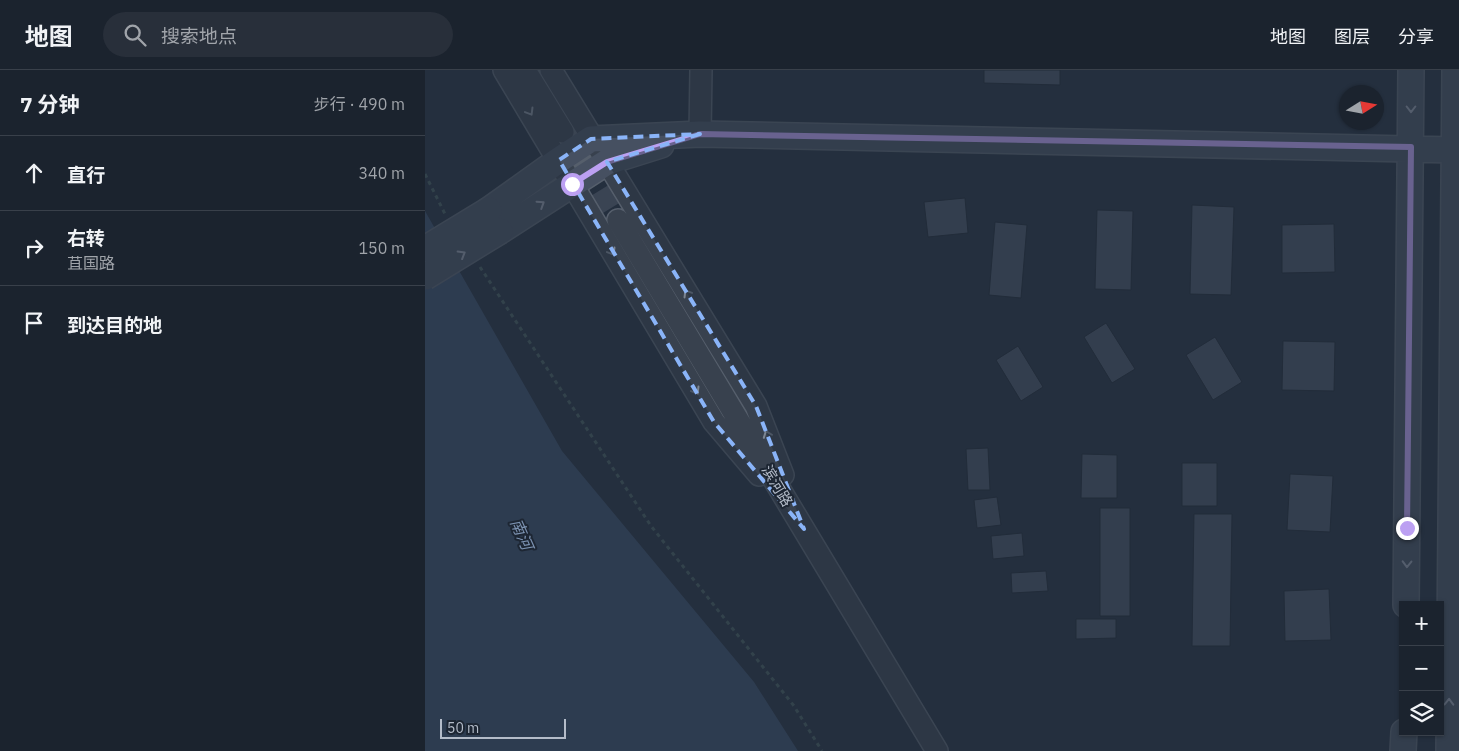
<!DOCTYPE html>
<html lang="zh">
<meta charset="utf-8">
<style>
body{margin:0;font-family:"IBM Plex Sans","Noto Sans SC",sans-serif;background:#282f3a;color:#f1f3f6}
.controls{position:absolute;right:15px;bottom:15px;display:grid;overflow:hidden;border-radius:0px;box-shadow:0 1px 4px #0004}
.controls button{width:45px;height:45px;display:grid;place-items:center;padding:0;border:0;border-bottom:1px solid #39404a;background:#1b232e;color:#f1f3f6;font:25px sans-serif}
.compass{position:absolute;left:914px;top:15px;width:45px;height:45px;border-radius:50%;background:#1b232e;box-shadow:0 1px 4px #0004;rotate:79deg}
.scale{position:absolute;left:15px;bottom:12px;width:126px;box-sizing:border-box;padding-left:5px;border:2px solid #b4bcc9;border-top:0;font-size:14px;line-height:18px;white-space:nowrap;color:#b4bcc9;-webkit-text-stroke:4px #1d2633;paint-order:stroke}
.stop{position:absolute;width:15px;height:15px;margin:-11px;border:4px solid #bca0f2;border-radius:50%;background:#fff}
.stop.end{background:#bca0f2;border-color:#fff;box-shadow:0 1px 5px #0008}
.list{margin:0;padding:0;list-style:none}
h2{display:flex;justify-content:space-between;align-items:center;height:65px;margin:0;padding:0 20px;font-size:21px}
h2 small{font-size:16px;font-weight:400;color:#a0a4aa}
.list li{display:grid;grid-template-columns:32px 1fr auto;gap:15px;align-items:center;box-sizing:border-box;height:75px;padding:0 20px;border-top:1px solid #39404a}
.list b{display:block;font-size:19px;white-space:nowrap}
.list p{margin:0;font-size:16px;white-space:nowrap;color:#a0a4aa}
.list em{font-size:16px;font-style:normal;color:#a0a4aa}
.icon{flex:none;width:28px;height:28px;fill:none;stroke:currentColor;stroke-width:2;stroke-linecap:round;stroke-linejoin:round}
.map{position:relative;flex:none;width:1034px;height:681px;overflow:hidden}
header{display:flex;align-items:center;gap:30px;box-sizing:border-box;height:70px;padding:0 25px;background:#1b232e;border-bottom:1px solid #39404a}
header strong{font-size:24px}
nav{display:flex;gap:28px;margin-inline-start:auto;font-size:18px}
.search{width:350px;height:45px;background:#282f3a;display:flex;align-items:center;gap:12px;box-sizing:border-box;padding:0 18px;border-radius:28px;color:#a0a4aa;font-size:19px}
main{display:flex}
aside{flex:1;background:#1b232e}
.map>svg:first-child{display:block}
.water{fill:#394c67}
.building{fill:#455162;stroke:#1f2835}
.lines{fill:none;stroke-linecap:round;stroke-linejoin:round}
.tertiary-tunnel{stroke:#3a4453;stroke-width:21;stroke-dasharray:21 11;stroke-linecap:butt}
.tertiary-casing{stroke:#565f6c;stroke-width:24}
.secondary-casing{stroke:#565f6c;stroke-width:28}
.path{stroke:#44595c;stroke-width:3;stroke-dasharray:4 4;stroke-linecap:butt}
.tertiary{stroke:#38414e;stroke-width:21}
.secondary{stroke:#465061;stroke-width:25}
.secondary-bridge-casing{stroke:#565f6c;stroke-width:28;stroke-linecap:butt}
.secondary-bridge{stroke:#465061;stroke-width:25}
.oneway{stroke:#8e96a5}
.oneway2{stroke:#7c8592}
.route{stroke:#bca0f2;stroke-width:6}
.marked{fill:none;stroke:#8ab4f8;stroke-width:4;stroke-dasharray:10 6;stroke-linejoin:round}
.labels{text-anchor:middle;stroke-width:4;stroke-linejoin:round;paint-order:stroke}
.street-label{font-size:15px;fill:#b4bcc9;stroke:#1d2633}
.water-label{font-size:16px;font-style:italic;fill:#7c92b1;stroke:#1d2633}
</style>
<header>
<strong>地图</strong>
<div class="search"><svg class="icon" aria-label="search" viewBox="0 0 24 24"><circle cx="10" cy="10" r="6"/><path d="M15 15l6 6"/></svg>搜索地点</div>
<nav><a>地图</a><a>图层</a><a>分享</a></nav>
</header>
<main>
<aside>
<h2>7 分钟<small>步行 · 490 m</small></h2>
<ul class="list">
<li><svg class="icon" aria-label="ahead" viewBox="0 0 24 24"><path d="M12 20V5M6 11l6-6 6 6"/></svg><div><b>直行</b></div><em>340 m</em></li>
<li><svg class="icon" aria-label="right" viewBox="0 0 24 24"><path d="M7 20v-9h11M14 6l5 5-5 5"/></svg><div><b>右转</b><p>苴国路</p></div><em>150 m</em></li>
<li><svg class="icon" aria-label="arrive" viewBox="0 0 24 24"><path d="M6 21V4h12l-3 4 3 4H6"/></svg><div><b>到达目的地</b></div></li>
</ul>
</aside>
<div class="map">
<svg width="1034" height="681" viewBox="0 0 1034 681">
<rect width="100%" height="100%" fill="#242f3e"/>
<path class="water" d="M0 141 137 381 329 612 373 681H0Z"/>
<path class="building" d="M559 0H635V15L559 13Z
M540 128 543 163 503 167 499 132Z
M767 135 809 137 806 225 765 224Z
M672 140 708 141 706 220 670 219Z
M570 152 602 155 596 228 564 225Z
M909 154 910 202 857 203V155Z
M681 253 710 299 687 313 659 267Z
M790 267 817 312 788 330 761 285Z
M858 271 910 272 909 321 857 320Z
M593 276 618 317 596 331 571 290Z
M563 378 565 420H543L541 379Z
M657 384 692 385V428H656Z
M757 393H792V436H757Z
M865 404 908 406 905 462 862 460Z
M572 427 576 455 552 458 549 430Z
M675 438H705V546H675Z
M769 444H807L805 576H767Z
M597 463 599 486 568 489 566 466Z
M621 501 623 521 587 523 586 503Z
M904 519 906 570 860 571 859 521Z
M651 549H691V568L651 569Z"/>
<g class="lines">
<path class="tertiary-tunnel" d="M141 66 193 150"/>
<defs>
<path id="tertiary" d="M79 0 289 352 334 405
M100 0 138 62
M126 0 331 336 358 405
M275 64 276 0
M193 150 512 681"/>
<path id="secondary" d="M64 140 134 90 166 69 275 64 1030 80
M75 161 182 92 236 75
M981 535 986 0
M978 681 979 662
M1024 681 1030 0"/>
</defs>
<use href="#tertiary" class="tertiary-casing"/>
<use href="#secondary" class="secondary-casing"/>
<path class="path" d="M0 104 20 144
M55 197 226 456 369 636 397 681"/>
<use href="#tertiary" class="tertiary"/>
<use href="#secondary" class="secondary"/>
<defs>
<path id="secondary-bridge" d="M0 179 64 140
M0 207 75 161"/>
</defs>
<use href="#secondary-bridge" class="secondary-bridge-casing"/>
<use href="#secondary-bridge" class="secondary-bridge"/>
</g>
<defs><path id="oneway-chevron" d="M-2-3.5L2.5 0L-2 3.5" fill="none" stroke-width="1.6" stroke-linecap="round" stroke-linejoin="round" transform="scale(1.25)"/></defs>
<g class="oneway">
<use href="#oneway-chevron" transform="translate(986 39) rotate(90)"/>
<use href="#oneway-chevron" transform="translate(116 134) rotate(-33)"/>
<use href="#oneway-chevron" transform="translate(37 184) rotate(-31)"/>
<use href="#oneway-chevron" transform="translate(982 494) rotate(91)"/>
<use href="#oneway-chevron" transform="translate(1024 632) rotate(-89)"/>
</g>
<g class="oneway2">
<use href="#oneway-chevron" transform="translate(105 42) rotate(59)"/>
<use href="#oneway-chevron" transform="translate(187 182) rotate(59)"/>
<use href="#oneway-chevron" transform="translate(262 223) rotate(-121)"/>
<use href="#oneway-chevron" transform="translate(271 321) rotate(59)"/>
<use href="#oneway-chevron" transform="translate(342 364) rotate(-111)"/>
</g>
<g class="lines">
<path class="route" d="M147 114 182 92 275 64 986 77 982 458"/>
</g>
<path d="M0 0H1034V681H0ZM275 64 182 92 331 336 379 459 289 352 134 90 166 69Z" fill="#242f3e" fill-opacity=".55" fill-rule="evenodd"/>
<path class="marked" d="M275 64 182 92 331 336 379 459 289 352 134 90 166 69Z"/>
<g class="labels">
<g class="street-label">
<text transform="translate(352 416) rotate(59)" y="5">滨河路</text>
</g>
<g class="water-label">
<text transform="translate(97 464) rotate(66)" y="6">南河</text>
</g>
</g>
</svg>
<div class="controls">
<button>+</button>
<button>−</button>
<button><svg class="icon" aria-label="layers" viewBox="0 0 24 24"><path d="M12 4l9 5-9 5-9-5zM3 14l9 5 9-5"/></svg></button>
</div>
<svg class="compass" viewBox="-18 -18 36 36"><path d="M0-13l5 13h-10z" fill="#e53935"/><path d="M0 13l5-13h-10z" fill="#a0a4aa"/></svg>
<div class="scale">50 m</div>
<div class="stop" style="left:147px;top:114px"></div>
<div class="stop end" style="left:982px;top:458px"></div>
</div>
</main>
